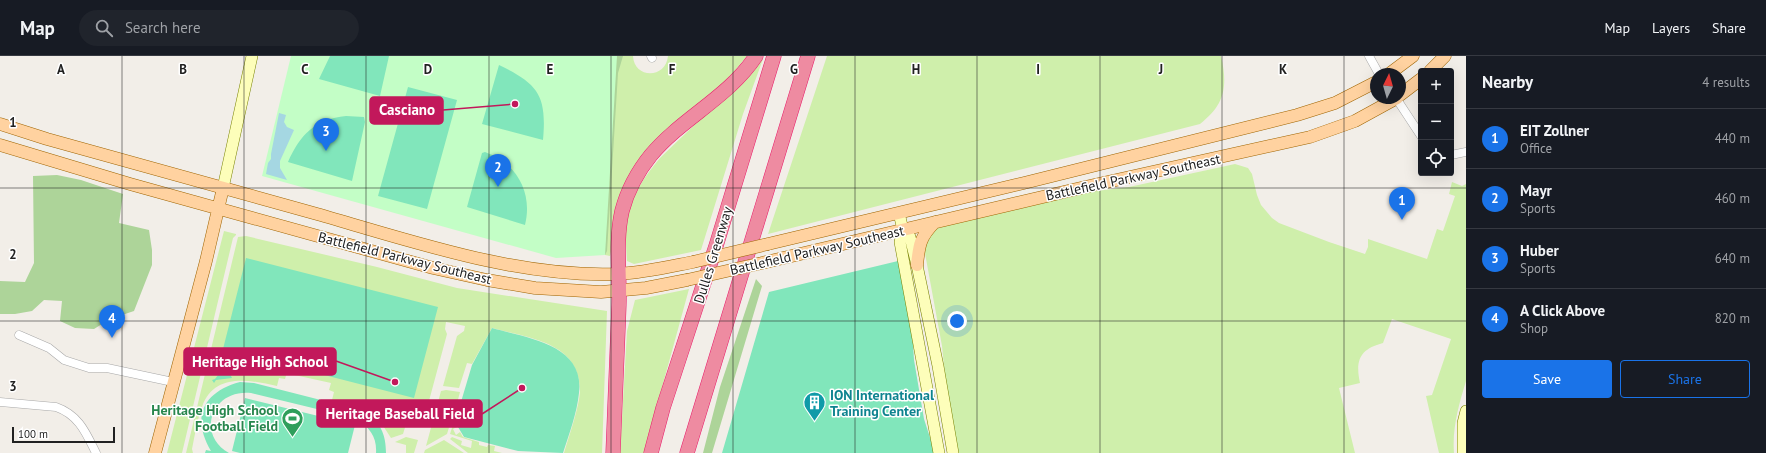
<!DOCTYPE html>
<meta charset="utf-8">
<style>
body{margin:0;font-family:"PT Sans",sans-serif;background:#20242c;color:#f1f3f6}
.controls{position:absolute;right:12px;top:12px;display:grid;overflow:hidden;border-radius:4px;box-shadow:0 4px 16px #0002}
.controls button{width:36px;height:36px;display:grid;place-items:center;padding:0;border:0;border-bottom:1px solid #363941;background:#171b24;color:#f1f3f6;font:20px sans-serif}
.compass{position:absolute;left:1370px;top:12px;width:36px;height:36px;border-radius:50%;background:#171b24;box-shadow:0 4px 16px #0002;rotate:5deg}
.scale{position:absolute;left:12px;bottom:10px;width:103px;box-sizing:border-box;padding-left:4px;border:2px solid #212121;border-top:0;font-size:11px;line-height:14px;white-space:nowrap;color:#212121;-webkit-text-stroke:3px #fff;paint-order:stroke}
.you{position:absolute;left:957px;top:265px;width:14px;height:14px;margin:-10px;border:3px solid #fff;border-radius:50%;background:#1a73e8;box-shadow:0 0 0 6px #1a73e833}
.badge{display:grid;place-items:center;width:26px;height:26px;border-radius:50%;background:#1a73e8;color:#fff;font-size:13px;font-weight:700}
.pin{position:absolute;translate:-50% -33px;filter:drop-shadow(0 1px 2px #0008)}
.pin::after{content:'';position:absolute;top:21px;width:14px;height:12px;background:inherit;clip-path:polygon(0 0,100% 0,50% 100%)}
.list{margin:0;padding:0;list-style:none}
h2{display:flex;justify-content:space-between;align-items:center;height:52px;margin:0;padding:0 16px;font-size:17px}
h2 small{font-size:13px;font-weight:400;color:#9ea1a6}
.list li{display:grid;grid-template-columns:26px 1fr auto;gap:12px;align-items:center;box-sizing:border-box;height:60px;padding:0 16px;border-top:1px solid #363941}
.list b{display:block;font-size:15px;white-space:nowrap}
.list p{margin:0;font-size:13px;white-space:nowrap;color:#9ea1a6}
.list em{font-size:13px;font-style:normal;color:#9ea1a6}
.actions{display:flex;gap:8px;padding:12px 16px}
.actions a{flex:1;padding:9px 0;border:1px solid #1a73e8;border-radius:4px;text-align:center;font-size:14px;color:#1a73e8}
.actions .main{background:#1a73e8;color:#fff}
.icon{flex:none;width:22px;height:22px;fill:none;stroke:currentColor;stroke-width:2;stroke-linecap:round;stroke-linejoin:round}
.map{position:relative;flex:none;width:1466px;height:397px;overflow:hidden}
header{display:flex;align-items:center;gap:24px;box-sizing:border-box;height:56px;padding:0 20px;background:#171b24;border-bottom:1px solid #363941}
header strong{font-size:19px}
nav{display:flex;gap:22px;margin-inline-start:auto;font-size:14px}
.search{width:280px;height:36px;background:#20242c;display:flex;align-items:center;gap:10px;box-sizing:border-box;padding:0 14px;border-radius:22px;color:#9ea1a6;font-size:15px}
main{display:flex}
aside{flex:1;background:#171b24}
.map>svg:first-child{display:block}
.grass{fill:#cfefab}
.forest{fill:#add499}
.park{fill:#c3fec6}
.pitch{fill:#81e6bb}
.water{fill:#a5d7e2}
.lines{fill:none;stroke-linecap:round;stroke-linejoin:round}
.street-casing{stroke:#a8a8a8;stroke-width:9}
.secondary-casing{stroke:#778100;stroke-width:12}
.primary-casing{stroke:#9f6400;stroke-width:13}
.highway-casing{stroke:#e81c6a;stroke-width:15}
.street{stroke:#fff;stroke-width:8}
.secondary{stroke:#fdfeba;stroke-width:11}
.primary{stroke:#ffd2a0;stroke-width:12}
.highway{stroke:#ee8ba1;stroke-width:14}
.primary-bridge-casing{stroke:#9f6400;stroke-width:13;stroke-linecap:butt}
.primary-bridge{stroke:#ffd2a0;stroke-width:12}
.grid{fill:none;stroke:#212121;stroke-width:1;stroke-opacity:0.55}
.labels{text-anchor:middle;stroke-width:3;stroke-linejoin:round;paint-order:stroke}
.street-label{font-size:14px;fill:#212121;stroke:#fff}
.culture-label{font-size:14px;font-weight:bold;fill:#0d838f;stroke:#fff;text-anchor:start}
.leisure-label{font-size:14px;font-weight:bold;fill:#27864d;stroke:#fff;text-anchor:end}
.grid-label{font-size:13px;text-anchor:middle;font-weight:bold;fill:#212121;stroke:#fff;stroke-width:3;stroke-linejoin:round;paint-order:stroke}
.leader{fill:none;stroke:#c2185b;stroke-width:1.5}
.callout-dot{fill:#c2185b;stroke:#fff;stroke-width:1.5}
.callout{fill:#c2185b;stroke:#c2185b;stroke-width:1.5}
.callout-label{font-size:15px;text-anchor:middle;font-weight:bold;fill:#fff}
</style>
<header>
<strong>Map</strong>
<div class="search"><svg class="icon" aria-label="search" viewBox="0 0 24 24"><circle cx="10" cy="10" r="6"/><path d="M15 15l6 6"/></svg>Search here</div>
<nav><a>Map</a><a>Layers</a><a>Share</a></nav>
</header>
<main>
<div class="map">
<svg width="1466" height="397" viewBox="0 0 1466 397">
<rect width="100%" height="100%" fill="#f2eee8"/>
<path class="grass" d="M617 0H633C634 23 666 23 668 0H747L728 23 651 90 639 103 625 128 610 200 605 199Z
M827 0H1221C1228 30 1225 49 1200 68L768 178Z
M763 3 743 58 701 194 634 208 627 205C626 191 625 175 627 161 631 139 646 119 660 102Z
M1235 108 1248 112 1252 118 1257 139 1261 149 1272 162 1279 167 1329 186 1365 198 1368 191V183L1427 203 1437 173 1443 175 1455 140 1449 138 1452 126 1462 130 1466 128V325C1459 348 1452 372 1454 397H1439L1426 340 1432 339 1451 283 1392 263 1383 287C1360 293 1355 304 1360 327L1339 332 1355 397H957L948 349 942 290 924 192 925 186 935 173 958 165 1080 137 1129 131Z
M224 175 236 178V179L233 182 182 397H167Z
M246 180 377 211 457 232 607 255 602 397H564C569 380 579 352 580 335 580 286 529 282 492 272L472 308 467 307 459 332 443 330 457 280 464 275 465 270 446 266 445 273 447 278 426 356 411 352 403 378 391 382C373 352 365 352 332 344L334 336 329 334 331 327 290 318 287 316 285 323 279 322 277 330C250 324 214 316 202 351 197 364 195 379 192 393L193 397H186L238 181Z
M689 233 644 397H620L627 275 635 244Z
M446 334 460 336 455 355 450 354 447 363 451 365 447 378 426 390 441 335Z
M457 356 455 366 457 371 453 373 456 379 460 376 463 381 479 386V389L487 391 488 389 495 390 494 395 502 397H468L450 383 452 381 462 385 461 389 471 392 472 385 450 378Z
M406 381 418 384 414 397H406V389L395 386Z
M444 384 464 397H424L425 394Z"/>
<path class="forest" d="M612 0H623L618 17 607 195 605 199 601 196Z
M57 119 81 124 123 138 119 167 149 174 152 194V209L134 255 110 263 94 273 75 272 60 265 62 245 44 244 32 255 15 258H0V225L25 226 34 207 33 120Z
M756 223 762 230 712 397H703L720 331Z"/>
<path class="park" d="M291 0H617L605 199 556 202 262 120Z"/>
<path class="pitch" d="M330 0H389L380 40 319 23Z
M499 9C538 28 547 39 543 84L482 68Z
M408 31 457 44 427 153 378 140Z
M346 60 364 61 365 66 352 125 288 106C300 79 315 63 346 60Z
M485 96C517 107 533 137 525 169L467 151 482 97Z
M246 202 438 251 414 342 223 293Z
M898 205 912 272 914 304 924 363 935 397H722L769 236Z
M492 272C527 282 585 288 579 337 577 357 569 378 563 397L518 395 464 381 455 366 472 309Z
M225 310 228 314 232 322 216 324 214 327 212 324 215 323Z
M240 326 254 327 364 355C380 365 386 378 386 397H376C377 381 370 373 358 363L251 337C211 333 196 379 229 397H205L206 394 211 395C191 361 203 336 240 326Z
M245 342 355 369 348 397H240L232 395Z"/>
<path class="water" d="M279 57 286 59 284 66 287 71 294 74 280 105V112L287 124 266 118 268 107 271 103V98Z"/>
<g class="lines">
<defs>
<path id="street" d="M651 0 652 2
M1369 0 1379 18
M1396 42 1421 80
M1451 99 1466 96
M19 279 49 292 64 304 89 312H107L173 326
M0 346 56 351C79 359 86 377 96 397"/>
<path id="secondary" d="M223 132 252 0
M899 157 903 174 900 186 939 397
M903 174 910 181 917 209 938 310 953 397
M1463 397V367L1466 355"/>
<path id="primary" d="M1430 15 1445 0
M1389 18 1413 0
M1400 39 1421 23
M0 68 47 83C137 108 227 133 317 158 412 185 518 222 617 218 643 217 668 211 693 206
M0 89 130 128 433 212 487 224 535 232 601 236 646 232 687 224
M768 188 1024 127 1297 59 1335 47 1376 26
M762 207 1085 131 1310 81 1355 65 1397 42
M917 209C919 189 920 181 935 166
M155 397 206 205 223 132"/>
<path id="highway" d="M613 397C615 348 617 298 619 249 620 218 615 186 622 155 627 136 638 115 651 99 682 62 729 41 756 0
M651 397 663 352 716 190 774 0
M687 397 808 0"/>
</defs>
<use href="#street" class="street-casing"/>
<use href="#secondary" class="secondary-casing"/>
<use href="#primary" class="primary-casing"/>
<use href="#highway" class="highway-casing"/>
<use href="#street" class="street"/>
<use href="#secondary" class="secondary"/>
<use href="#primary" class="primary"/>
<use href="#highway" class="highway"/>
<defs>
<path id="primary-bridge" d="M693 206 768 188
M687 224 762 207"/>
</defs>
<use href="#primary-bridge" class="primary-bridge-casing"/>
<use href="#primary-bridge" class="primary-bridge"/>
</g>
<path class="grid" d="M122 0V397M244 0V397M366 0V397M489 0V397M611 0V397M733 0V397M855 0V397M977 0V397M1100 0V397M1222 0V397M1344 0V397M0 132H1466M0 265H1466"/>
<defs>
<symbol id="building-pin" viewBox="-11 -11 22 30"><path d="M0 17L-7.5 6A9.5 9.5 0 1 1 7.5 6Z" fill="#0f9aa8" stroke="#fff"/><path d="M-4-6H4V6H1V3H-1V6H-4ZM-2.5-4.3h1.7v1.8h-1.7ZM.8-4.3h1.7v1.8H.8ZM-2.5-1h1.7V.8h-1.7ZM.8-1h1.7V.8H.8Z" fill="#fff"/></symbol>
<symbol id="stadium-pin" viewBox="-11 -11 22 30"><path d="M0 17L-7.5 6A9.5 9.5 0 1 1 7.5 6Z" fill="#2e9e5b" stroke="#fff"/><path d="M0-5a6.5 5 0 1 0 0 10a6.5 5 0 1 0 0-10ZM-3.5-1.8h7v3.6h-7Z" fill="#fff"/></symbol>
</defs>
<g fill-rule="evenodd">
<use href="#building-pin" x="802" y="334" width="25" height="34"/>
<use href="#stadium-pin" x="280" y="350" width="25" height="34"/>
</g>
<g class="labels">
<g class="street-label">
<text transform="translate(1133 121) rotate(-12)" y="5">Battlefield Parkway Southeast</text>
<text transform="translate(817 194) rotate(-13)" y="5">Battlefield Parkway Southeast</text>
<text transform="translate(713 199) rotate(-73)" y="5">Dulles Greenway</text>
<text transform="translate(405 202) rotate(14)" y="5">Battlefield Parkway Southeast</text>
</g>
<g class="culture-label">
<text x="830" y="344">ION International<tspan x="830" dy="16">Training Center</tspan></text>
</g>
<g class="leisure-label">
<text x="278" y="359">Heritage High School<tspan x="278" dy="16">Football Field</tspan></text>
</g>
</g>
<g class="grid-label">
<text x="61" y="18">A</text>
<text x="183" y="18">B</text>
<text x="305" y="18">C</text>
<text x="428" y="18">D</text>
<text x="550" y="18">E</text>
<text x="672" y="18">F</text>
<text x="794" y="18">G</text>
<text x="916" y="18">H</text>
<text x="1038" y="18">I</text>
<text x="1161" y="18">J</text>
<text x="1283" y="18">K</text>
<text x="13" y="71">1</text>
<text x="13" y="203">2</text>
<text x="13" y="335">3</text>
</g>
<path class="leader" d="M515 48L443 54M395 326L336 305M522 332L482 358"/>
<g class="callout-dot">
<circle cx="515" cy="48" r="4"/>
<circle cx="395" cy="326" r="4"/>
<circle cx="522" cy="332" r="4"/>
</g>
<g class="callout">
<rect x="370" y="41" width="73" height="27" rx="4"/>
<rect x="184" y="292" width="152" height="27" rx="4"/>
<rect x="317" y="344" width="165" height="27" rx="4"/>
</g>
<g class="callout-label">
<text x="407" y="59">Casciano</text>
<text x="260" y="311">Heritage High School</text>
<text x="400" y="363">Heritage Baseball Field</text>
</g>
</svg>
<div class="controls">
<button>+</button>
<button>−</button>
<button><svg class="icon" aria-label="locate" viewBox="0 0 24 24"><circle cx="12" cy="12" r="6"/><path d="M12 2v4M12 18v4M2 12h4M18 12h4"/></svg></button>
</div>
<svg class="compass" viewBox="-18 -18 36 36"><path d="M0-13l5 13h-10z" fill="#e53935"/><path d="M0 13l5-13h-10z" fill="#9ea1a6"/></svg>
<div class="scale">100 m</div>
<div class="you"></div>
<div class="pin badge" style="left:1402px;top:164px">1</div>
<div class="pin badge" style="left:498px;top:131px">2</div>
<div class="pin badge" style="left:326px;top:95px">3</div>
<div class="pin badge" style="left:112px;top:282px">4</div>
</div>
<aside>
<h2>Nearby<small>4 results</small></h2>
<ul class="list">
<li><span class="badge">1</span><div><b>EIT Zollner</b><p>Office</p></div><em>440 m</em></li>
<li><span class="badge">2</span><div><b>Mayr</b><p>Sports</p></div><em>460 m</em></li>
<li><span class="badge">3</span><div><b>Huber</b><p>Sports</p></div><em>640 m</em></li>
<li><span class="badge">4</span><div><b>A Click Above</b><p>Shop</p></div><em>820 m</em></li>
</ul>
<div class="actions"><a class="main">Save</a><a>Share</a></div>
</aside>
</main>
